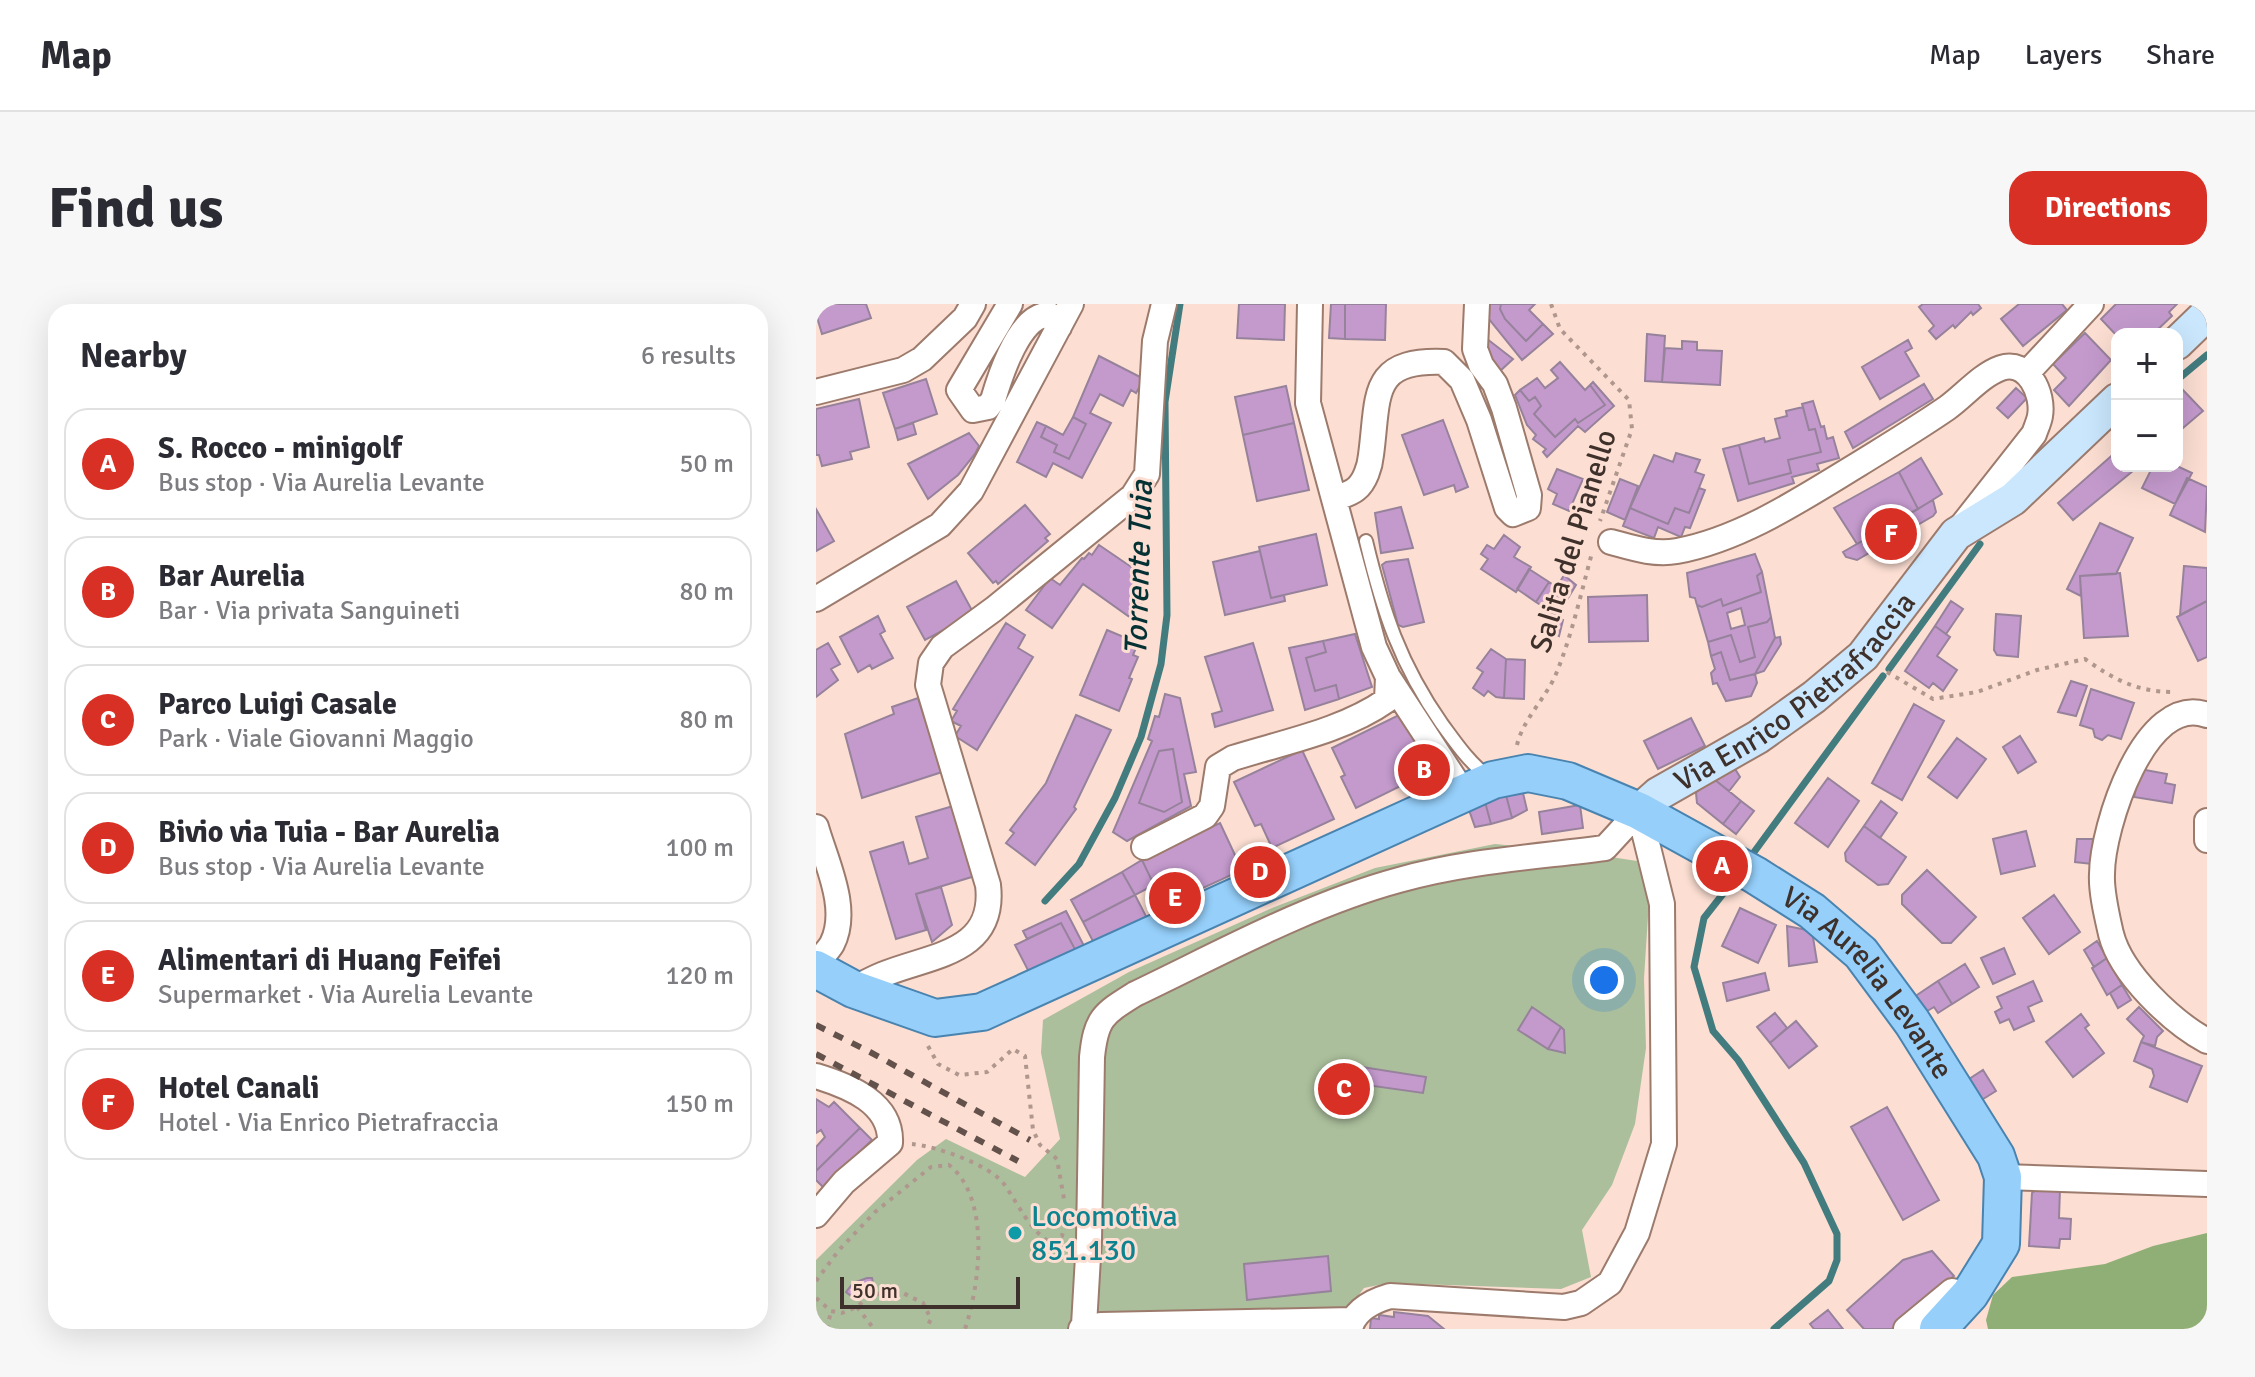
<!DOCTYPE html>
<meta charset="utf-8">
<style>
body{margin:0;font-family:Signika,sans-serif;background:#f7f7f7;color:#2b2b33}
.controls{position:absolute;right:24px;top:24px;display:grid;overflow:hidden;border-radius:16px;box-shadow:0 8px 32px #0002}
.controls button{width:72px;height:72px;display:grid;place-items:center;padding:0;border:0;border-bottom:2px solid #e1e1e2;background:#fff;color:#2b2b33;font:40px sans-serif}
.scale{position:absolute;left:24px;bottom:20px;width:180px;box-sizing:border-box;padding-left:8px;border:4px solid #3e302a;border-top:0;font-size:22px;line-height:28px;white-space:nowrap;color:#3e302a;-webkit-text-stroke:6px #fcded2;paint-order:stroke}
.you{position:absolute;left:788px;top:676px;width:28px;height:28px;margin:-20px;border:6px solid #fff;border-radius:50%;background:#1a73e8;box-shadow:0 0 0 12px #1a73e833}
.badge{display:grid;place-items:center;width:52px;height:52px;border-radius:50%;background:#d93025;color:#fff;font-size:26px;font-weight:700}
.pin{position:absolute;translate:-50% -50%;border:4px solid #fff;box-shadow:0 2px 8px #0006}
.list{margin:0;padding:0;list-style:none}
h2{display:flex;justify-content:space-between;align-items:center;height:104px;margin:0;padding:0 32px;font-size:34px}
h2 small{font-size:26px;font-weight:400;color:#7c7c81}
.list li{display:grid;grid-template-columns:52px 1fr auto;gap:24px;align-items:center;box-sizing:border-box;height:112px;margin:0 16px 16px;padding:0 16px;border:2px solid #e1e1e2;border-radius:24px}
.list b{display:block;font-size:30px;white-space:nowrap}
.list p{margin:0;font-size:26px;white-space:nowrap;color:#7c7c81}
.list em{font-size:26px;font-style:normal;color:#7c7c81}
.map{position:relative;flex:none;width:1391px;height:1025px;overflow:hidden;border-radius:24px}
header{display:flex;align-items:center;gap:48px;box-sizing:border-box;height:112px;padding:0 40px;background:#fff;border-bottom:2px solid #e1e1e2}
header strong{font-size:38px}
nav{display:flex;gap:44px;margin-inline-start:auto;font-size:28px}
.intro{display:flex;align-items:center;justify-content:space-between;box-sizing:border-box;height:192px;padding:0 48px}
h1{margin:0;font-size:56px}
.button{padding:20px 36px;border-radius:24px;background:#d93025;color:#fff;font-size:28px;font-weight:700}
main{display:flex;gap:48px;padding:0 48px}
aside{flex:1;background:#fff;border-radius:24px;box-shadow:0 8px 32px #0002}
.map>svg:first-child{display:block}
.green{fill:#abbf9c}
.forest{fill:#90af77}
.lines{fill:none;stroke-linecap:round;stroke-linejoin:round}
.stream{stroke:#427c7f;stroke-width:7}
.building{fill:#c49acd;stroke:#97829c;stroke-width:2;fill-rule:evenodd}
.lane-casing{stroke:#9c7b6d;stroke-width:16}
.street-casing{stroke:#9c7b6d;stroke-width:28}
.secondary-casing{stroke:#9c7b6d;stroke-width:36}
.primary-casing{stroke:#4983af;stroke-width:40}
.path{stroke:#af978e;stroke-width:4;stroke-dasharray:4 6;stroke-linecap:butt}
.lane{stroke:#fff;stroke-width:12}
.street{stroke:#fff;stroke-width:24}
.secondary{stroke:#cae7fd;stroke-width:32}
.primary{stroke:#95cffa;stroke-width:36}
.rail{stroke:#63524b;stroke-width:6;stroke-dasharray:10 10;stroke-linecap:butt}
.culture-dot{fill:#0f9aa8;stroke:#fcded2;stroke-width:3}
.labels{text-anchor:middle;stroke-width:6;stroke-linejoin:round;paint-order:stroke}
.street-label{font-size:30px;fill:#3e302a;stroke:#fcded2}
.culture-label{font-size:30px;fill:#0d838f;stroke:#fcded2;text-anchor:start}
.water-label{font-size:32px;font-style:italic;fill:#043134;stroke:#fcded2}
</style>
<header>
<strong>Map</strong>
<nav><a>Map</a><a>Layers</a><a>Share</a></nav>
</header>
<div class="intro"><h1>Find us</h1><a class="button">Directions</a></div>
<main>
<aside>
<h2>Nearby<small>6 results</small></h2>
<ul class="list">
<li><span class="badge">A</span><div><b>S. Rocco - minigolf</b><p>Bus stop · Via Aurelia Levante</p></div><em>50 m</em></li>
<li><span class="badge">B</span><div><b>Bar Aurelia</b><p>Bar · Via privata Sanguineti</p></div><em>80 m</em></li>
<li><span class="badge">C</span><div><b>Parco Luigi Casale</b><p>Park · Viale Giovanni Maggio</p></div><em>80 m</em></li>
<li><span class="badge">D</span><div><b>Bivio via Tuia - Bar Aurelia</b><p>Bus stop · Via Aurelia Levante</p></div><em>100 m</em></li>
<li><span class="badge">E</span><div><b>Alimentari di Huang Feifei</b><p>Supermarket · Via Aurelia Levante</p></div><em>120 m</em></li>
<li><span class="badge">F</span><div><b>Hotel Canali</b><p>Hotel · Via Enrico Pietrafraccia</p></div><em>150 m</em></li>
</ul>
</aside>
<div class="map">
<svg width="1391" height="1025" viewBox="0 0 1391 1025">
<rect width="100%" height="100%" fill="#fcded2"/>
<path class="green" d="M679 540 762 548 821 557 833 597 828 674 830 744 819 820 796 881 766 926 775 973 745 985 572 979 548 984 532 1005 523 1025H0V956L101 856 130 835 209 873 244 835 225 749 227 716 313 668 456 604 559 564Z"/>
<path class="forest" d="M1391 929V1025H1172L1170 1016 1177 991 1196 973 1289 960 1337 942Z"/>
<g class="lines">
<path class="stream" d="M1361 76 1391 51
M1073 365 1164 240
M933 555 1067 372
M921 572 888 614 878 663 897 727 922 756 988 859 1021 930V956L1013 977 958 1025
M229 597 263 560 299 494 325 433 345 360 351 311 349 98 364 0"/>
</g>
<path class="building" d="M0 0H50L55 14 6 30 0 10Z
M423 0H469L468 36 421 34Z
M515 0H529V35L513 34Z
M529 0H570L569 36 529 35Z
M672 0H685L684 5 689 15 710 37 727 20 737 30 706 56 672 14Z
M685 0H719L713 6 727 20 710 37 689 15 684 5Z
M1107 0H1162L1165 4 1157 11 1155 8 1139 24 1137 21 1120 35 1113 27 1118 22 1103 3Z
M1203 0H1246L1251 6 1207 42 1185 15Z
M1300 0H1361L1353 8 1356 12 1337 30 1301 32 1285 15Z
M1269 29 1295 56 1253 102 1238 86 1250 74 1237 60Z
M831 30 849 32 846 78 829 77Z
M666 31 697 55 683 68 670 54Z
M1092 36 1096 44 1089 48 1103 72 1064 95 1046 63Z
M866 37 881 38V46L906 47 904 81 846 78 849 44 866 45Z
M283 52 328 75 320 89 315 86 307 102 284 90 274 109 295 119 266 174 237 159 230 173 201 158 221 118 230 122 225 133 241 141 238 148 253 155 270 120 257 113Z
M744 58 769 86 774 81 789 101 762 119 759 115 739 133 718 110 725 102 719 93 713 97 704 86 721 74 729 84 742 74 735 66Z
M110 75 121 110 79 125 67 89Z
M777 78 798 102 769 128 762 122 731 153 727 148 730 145 717 135 720 131 711 121 699 91 704 86 713 97 719 93 725 102 718 110 739 133 759 115 762 119 789 101 774 81Z
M1108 80 1117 95 1037 144 1029 128Z
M470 82 478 119 427 131 419 93Z
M1200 84 1211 94 1192 114 1181 104Z
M1366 85 1387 107 1361 129V89Z
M43 95 53 143 34 148 36 155 6 162 3 151H0V105Z
M997 97 1005 123 1008 122 1011 135 1017 133 1023 154 1001 160 1003 166 976 173 978 179 922 197 907 145 923 141 933 180 975 169 972 156 1005 148 999 125 993 126 986 100Z
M987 103 993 126 999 125 1005 148 972 156 975 169 933 180 923 141 948 134 949 138 964 134 959 115 971 112 970 107Z
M257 113 270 120 253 155 238 148 241 141 225 133 230 122 247 131Z
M627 116 652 183 640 188 638 181 608 191 586 131Z
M97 119 100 130 82 136 79 125Z
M478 119 493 186 441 197 427 131Z
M153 129 163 142 159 150 142 171 112 195 92 160Z
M1301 147V162H1323L1257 216 1242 199Z
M860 149 884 156 879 168 888 171 873 209 859 204 852 220 814 204 838 151 857 158Z
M1105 154 1126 190 1102 205 1083 168Z
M1337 162H1361L1376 169 1359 200 1326 184Z
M741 165 767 175 753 207 737 200 741 190 732 185Z
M1083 168 1102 205 1041 240 1018 204Z
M1371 174 1391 183 1389 228 1354 211Z
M804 175 822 182 809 216 791 208Z
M883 184 889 186 874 224 869 223 865 233 842 223 838 234 807 222 814 204 852 220 859 204 873 209Z
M1117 196 1120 208 1117 212 1041 256 1030 253 1027 248Z
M209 201 234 230 229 234 232 237 182 280 180 277 177 279 152 249Z
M585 203 597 244 565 249 559 209Z
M0 205 18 237 0 247Z
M1284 219 1317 234 1300 270 1264 272 1265 292 1251 285Z
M500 230 511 281 455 294 443 243Z
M688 231 704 243 698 253 715 263 700 288 665 265 672 255 665 250 671 241 678 245Z
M283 241 330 273 322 285 327 288 322 295 326 298 315 314 267 280 236 324 210 306 234 274 244 281 266 254 268 255 273 249 276 251Z
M444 247 455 294 468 291 469 297 409 311 397 258Z
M939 250 946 268 941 272 945 288 907 302 905 295 886 303 881 301 879 294 874 293 871 269Z
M592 255 608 318 587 323 582 321 566 261 570 258Z
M1368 262 1391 264V297L1364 311Z
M713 265 733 278 720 298 701 285Z
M946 268 955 313 951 318 932 323 939 353 924 358 915 331 892 338 881 301 886 303 905 295 907 302 945 288 941 272ZM925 304 929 321 915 325 911 309Z
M1304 269 1312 332 1268 334 1264 272Z
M748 271 760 281 741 312 720 298 733 278 741 283Z
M140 277 158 310 109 336 91 303Z
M831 291 832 337 773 338 772 293Z
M1135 297 1147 305 1130 330 1119 322Z
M1391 297V353L1382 357 1361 313Z
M735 308 747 316 743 332 725 323Z
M1180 310 1205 312 1202 353 1181 351 1178 346Z
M62 312 69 327 64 330 77 354 56 365 54 361 42 368 24 333Z
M955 313 959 334 939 370 914 376 905 348 895 352 892 338 915 331 924 358 939 353 932 323 951 318Z
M190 319 209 331 202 344 217 353 161 446 139 432 145 422 135 417 141 407 137 405Z
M1119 322 1134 333 1121 352 1141 366 1127 387 1117 379 1113 384 1089 367Z
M291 326 322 339 317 351 322 353 313 374 316 375 303 407 264 391Z
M539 330 556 383 523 395 520 381 499 387 490 354 510 348 507 337Z
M964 333 965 340 948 367 939 370 959 334Z
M507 337 510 348 490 354 499 387 520 381 523 395 489 406 473 344Z
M12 339 24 360 15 365 22 376 0 393V346Z
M437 339 457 406 399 423 396 410 406 407 389 353Z
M675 345 690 355 688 394 680 393 672 387 668 392 657 384 667 368 661 364Z
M905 348 914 376 939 370 941 379 935 392 910 397 901 379 897 380 895 369 899 365 895 352Z
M690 355 709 356 708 395 688 394Z
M1255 377 1271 382 1260 412 1242 408Z
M1275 385 1318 399 1305 435 1292 431 1286 436 1279 433 1277 425 1264 421Z
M349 390 364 394 380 468 368 470 375 502 311 537 297 528 336 437 332 435 339 412 343 413ZM357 445 366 498 348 508 323 499 343 447Z
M102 394 126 468 46 494 29 430 78 410 76 403Z
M1098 400 1128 417 1086 496 1056 479Z
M589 408 617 466 540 504 525 473 529 471 516 444Z
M260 411 295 426 258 503 260 505 219 561 190 539 198 529 194 526 230 479Z
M875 414 889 442 842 465 828 437Z
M1204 432 1220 458 1202 469 1187 443Z
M1141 434 1170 455 1141 494 1112 473Z
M357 445 366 498 348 508 323 499 343 447Z
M486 446 518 515 456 544 445 520 439 522 418 478Z
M916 460 924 473 913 487 899 476Z
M1324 465 1351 470 1349 479 1359 481 1356 499 1318 493Z
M893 471 925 497 907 520 881 499 880 489Z
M1012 474 1043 497 1012 543 979 519Z
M707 489 711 506 696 514 690 491Z
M690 491 696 514 675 520 669 498Z
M925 497 938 507 920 530 907 520Z
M1065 497 1081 509 1064 534 1048 522Z
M669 498 675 520 659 523 653 506Z
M764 501 767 524 726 530 723 508Z
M137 502 159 572 100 590 110 626 80 635 54 548 87 538 93 560 112 554 100 513Z
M404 519 426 566 348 602 326 556Z
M1048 522 1090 553 1072 580 1062 581 1030 557 1029 549Z
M1210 527 1219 562 1185 570 1177 535Z
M1261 535H1277L1276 560 1259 558Z
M326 556 338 581 319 591 306 568Z
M1111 566 1160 613 1135 639H1126L1086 600V591Z
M306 568 319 591 267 618 255 596Z
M125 583 136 621 116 638 100 590Z
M319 591 333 618 281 645 267 618Z
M1238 591 1264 628 1233 650 1207 614Z
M924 604 960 621 942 659 906 642Z
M250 607 269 644 261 649 245 619 211 635 207 627Z
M245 619 261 649 215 672 199 641Z
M971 622 996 627 1001 658 973 662Z
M1281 637 1291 654 1278 663 1268 646Z
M1188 644 1199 670 1177 680 1165 654Z
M1291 654 1306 681 1291 691 1276 664Z
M1149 660 1163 683 1136 700 1122 677Z
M949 669 953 686 911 697 907 679Z
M1122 677 1136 700 1122 709 1118 703 1108 709 1098 693Z
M1217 677 1226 697 1212 703 1218 717 1198 726 1193 715 1184 719 1179 708 1186 704 1181 693Z
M1306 681 1315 696 1302 704 1294 689Z
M716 703 745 723 732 745 702 726Z
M1323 703 1347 727 1341 733 1339 742 1325 738 1328 732 1311 715Z
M959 709 971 724 954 739 941 723Z
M1265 710 1273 721 1269 724 1288 749 1257 773 1230 738Z
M980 717 1001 742 973 764 954 739Z
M745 723 748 726 749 749 732 745Z
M1325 738 1386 762 1371 798 1334 783 1338 772 1336 765 1318 757Z
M546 763 610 773 607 789 543 780Z
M1167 766 1180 787 1164 797 1150 777Z
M0 795 13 803 18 798 44 824 0 867V843L9 833 5 826 0 829Z
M1071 803 1123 896 1087 916 1035 823Z
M44 824 56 836 7 883 0 876V867Z
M1223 884 1244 885 1243 914 1255 915 1254 935H1244L1243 944 1213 942 1216 889Z
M1116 947 1138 972 1076 1025H1048L1031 1006 1087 956Z
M512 952 515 987 431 996 428 960Z
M51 974H56L58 982 46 986 39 995 30 988 37 979Z
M1012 1006 1027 1025H998L994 1020Z
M578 1008 612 1012 628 1025H554L555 1014 563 1015V1011L578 1013Z"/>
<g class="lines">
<defs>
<path id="lane" d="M550 237C567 308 584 360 626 420 640 439 652 457 671 472"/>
<path id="street" d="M194 0 143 86 157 106 172 103 177 96C184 72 204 8 234 11L243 23
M494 0 492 99 558 343 572 373 647 488
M1211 69 1275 0
M0 88 87 66 106 55 149 14 157 0
M518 195C525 192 534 190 540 185 549 178 554 162 555 151 563 92 553 55 628 58L646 76 663 116 691 204 697 210 712 204 713 191 688 104 679 80 665 61 659 45 661 0
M795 238C817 244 838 251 861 247 926 235 987 194 1043 160 1072 142 1102 124 1131 104 1148 92 1165 71 1185 64 1212 55 1228 90 1224 112 1223 118 1220 124 1218 130L1144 224
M0 295 124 221 155 187 255 0
M1391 411C1329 388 1286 524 1286 570 1285 588 1291 612 1295 630 1305 670 1356 718 1391 737
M1391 517V536
M0 523C10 558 34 605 16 640 12 647 5 653 0 659
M328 543 389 512 396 502 402 463 417 454C468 438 527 427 571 396L572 373
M37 685C48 680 59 673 71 669 117 651 180 648 172 581L112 381 115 359 126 343 178 305 317 192 331 170 339 37 348 0
M0 772C33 782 76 799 74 839L28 878 0 911
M1187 873 1391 880
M265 1025 268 1021 273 936 276 753C280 714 287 710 319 690 405 649 491 601 583 576 650 557 720 553 789 544L823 507
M282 1025 285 1021 536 1016
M534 1025C538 1006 557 997 574 992L748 1003 765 999 794 979 821 929 848 840 846 600 823 507
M1090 1025 1136 987 1151 990"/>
<g id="secondary">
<path d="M1361 39 1391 10"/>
<path id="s1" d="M823 507 842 490 942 433 998 393 1047 352 1140 230 1197 195 1301 96"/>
</g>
<g id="primary">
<path id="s2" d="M0 665 37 685 119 714 166 708 677 476 712 469 752 477 823 507 939 571 996 607 1045 649 1096 718 1180 852 1187 873 1185 940 1154 990 1122 1025"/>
</g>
</defs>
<use href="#lane" class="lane-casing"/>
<use href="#street" class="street-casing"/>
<use href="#secondary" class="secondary-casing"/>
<use href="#primary" class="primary-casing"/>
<path class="path" d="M735 0 744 25 813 96 816 125 784 217
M1071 368 1117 395 1161 388 1221 366 1269 355C1297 375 1321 388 1357 388
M701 441C707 415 730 394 740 370 756 331 765 289 776 249
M112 742 122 760 143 771 171 768 197 745 209 752 217 826 224 841 241 855 248 895
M96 840C120 842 174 861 188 880 203 901 213 926 235 939L246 932 248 924
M0 977 23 946 59 908 115 863 133 861C175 894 164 980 149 1025
M0 994 15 1007 26 1009 41 1003 54 991 83 987 107 999 115 1015 110 1025
M41 1003 58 1025
M11 1025 15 1007"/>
<use href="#lane" class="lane"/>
<use href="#street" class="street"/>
<use href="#secondary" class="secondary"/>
<use href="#primary" class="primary"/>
<path class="rail" d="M0 721 54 748 214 836
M0 750 202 857"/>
</g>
<circle class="culture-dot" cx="199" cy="929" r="8"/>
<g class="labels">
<g class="street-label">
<text transform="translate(757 237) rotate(-73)" y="10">Salita del Pianello</text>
<text dy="10" stroke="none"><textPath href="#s1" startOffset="198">Via Enrico Pietrafraccia</textPath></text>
<text dy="10" stroke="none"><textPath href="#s2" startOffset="1182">Via Aurelia Levante</textPath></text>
</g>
<g class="culture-label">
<text x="215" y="922">Locomotiva<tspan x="215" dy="34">851.130</tspan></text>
</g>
<g class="water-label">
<text transform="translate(322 264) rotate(-88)" y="11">Torrente Tuia</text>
</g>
</g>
</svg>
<div class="controls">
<button>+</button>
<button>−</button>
</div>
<div class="scale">50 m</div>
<div class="you"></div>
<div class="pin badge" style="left:906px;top:562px">A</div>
<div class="pin badge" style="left:608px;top:466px">B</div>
<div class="pin badge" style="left:528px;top:785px">C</div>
<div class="pin badge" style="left:444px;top:568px">D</div>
<div class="pin badge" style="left:359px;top:594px">E</div>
<div class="pin badge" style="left:1075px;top:230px">F</div>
</div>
</main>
